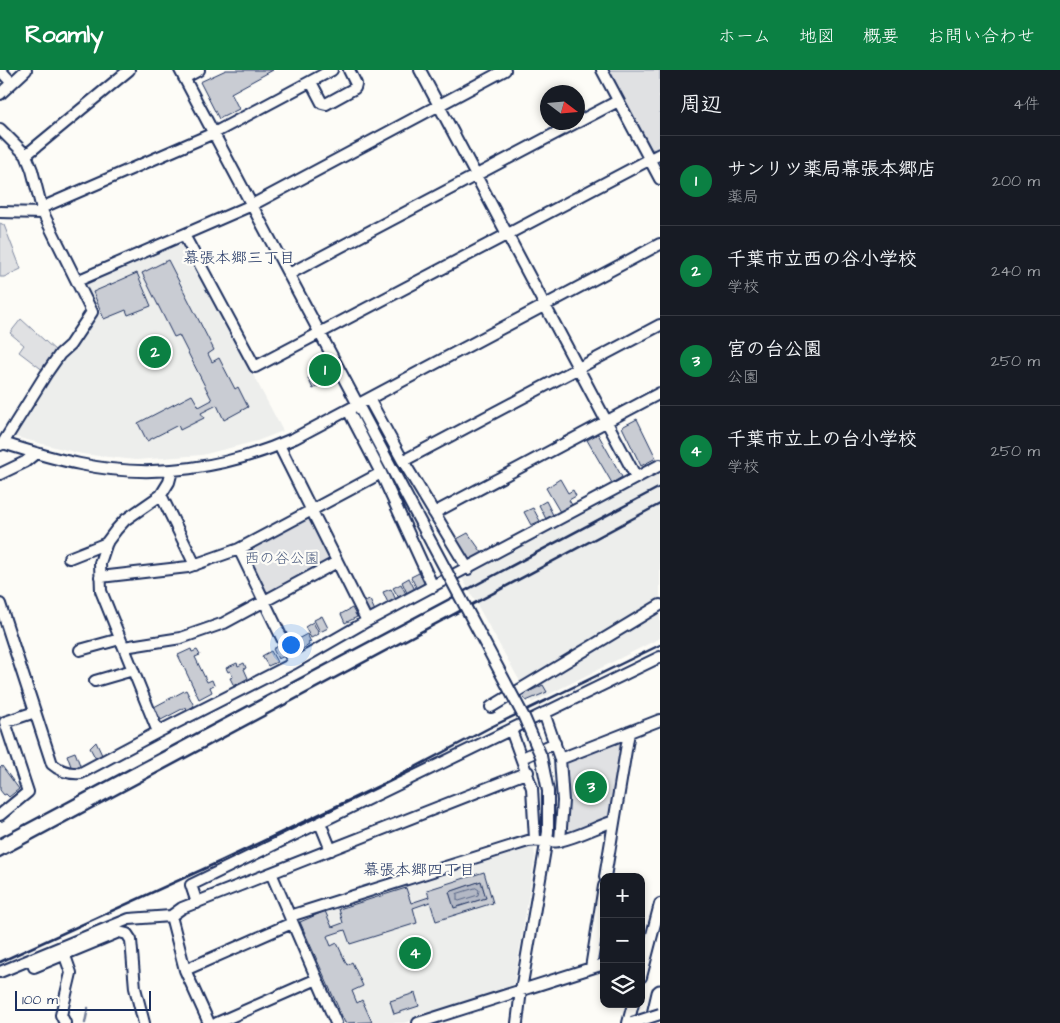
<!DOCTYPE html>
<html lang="ja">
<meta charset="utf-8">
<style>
body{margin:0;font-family:"Architects Daughter","Klee One",sans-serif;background:#20242c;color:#f1f3f6}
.controls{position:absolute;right:15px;bottom:15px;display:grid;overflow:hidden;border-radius:10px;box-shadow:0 2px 8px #0003}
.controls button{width:45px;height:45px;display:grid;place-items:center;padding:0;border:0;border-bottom:1px solid #363941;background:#171b24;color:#f1f3f6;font:25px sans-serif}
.compass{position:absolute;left:540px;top:15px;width:45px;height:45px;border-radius:50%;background:#171b24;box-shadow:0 2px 8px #0003;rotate:106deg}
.scale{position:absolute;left:15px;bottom:12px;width:136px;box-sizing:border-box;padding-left:5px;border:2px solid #1b2f5e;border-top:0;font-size:14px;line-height:18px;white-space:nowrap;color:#1b2f5e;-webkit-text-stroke:4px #fdfcf7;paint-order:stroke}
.you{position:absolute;left:290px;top:574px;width:18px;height:18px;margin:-12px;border:4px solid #fff;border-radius:50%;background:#1a73e8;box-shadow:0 0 0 8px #1a73e833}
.badge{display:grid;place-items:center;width:32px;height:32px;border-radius:50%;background:#0b8043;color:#fff;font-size:16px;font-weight:700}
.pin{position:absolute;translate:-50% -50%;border:2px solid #fff;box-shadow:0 1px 5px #0006}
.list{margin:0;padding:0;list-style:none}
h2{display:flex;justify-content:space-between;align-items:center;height:65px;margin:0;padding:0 20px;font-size:21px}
h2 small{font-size:16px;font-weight:400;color:#9ea1a6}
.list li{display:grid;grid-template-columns:32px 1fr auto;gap:15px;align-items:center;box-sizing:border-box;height:90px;padding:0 20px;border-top:1px solid #363941}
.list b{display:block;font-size:19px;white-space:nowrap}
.list p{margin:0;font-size:16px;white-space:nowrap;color:#9ea1a6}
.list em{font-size:16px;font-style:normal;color:#9ea1a6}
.icon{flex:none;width:28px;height:28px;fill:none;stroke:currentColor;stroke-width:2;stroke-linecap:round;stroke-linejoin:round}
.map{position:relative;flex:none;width:660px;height:953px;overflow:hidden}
header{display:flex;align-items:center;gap:30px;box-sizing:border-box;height:70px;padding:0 25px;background:#0b8043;color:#fff}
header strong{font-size:24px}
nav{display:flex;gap:28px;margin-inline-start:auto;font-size:18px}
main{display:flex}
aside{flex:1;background:#171b24}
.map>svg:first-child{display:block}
.built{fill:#edeeec}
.green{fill:#e0e1e3;stroke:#7e88a0}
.water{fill:#b3b8c5;stroke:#76819c}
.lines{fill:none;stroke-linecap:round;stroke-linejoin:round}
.shore{stroke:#586687;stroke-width:1}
.stream{stroke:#76819c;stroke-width:2.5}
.building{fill:#c9ccd3;stroke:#1b2f5e;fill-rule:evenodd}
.minor-casing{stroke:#1b2f5e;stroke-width:14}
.highway-casing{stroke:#1b2f5e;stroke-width:19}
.minor{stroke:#fdfcf7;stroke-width:10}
.highway{stroke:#fdfcf7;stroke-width:15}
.rail{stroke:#1b2f5e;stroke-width:2.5}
.minor-bridge-casing{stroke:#1b2f5e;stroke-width:14;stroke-linecap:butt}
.minor-bridge{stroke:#fdfcf7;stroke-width:10}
.labels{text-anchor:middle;stroke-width:4.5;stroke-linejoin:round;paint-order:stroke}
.park-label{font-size:15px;fill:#4c5c7f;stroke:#fdfcf7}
.neighbourhood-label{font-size:16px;fill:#1b2f5e;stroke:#fdfcf7}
</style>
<header>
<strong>Roamly</strong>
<nav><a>ホーム</a><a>地図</a><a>概要</a><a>お問い合わせ</a></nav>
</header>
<main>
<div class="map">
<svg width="660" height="953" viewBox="0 0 660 953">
<rect width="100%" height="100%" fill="#fdfcf7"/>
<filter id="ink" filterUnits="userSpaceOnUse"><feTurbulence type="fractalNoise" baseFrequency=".02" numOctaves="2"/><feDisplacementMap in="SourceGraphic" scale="10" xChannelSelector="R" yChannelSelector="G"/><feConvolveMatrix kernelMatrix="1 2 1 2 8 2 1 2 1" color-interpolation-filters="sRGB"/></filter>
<g filter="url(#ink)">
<path class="built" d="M178 172 184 175 283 361 257 371 202 385 136 390 82 384 12 366 51 304 64 286 74 278 96 243 84 219 86 212Z
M660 401V568L532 633 461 506Z
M528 774 534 778 535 787 514 913 508 920 404 953H341L297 853 300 847Z"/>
<path class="green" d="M609 0H660V79L657 80 651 79Z
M0 153 4 155 21 199 4 207H0Z
M21 249 57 282 44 301 19 282 24 275 10 263Z
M305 447 312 450 330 486 328 493 272 523 265 521 247 484 249 477Z
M617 671 623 675 611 743 606 749 570 763 565 760 568 722 565 696 569 689Z"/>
<path class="water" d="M481 811 486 828 454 838 449 822Z"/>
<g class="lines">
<path class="shore" d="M476 818 479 820 478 825 459 831 457 830V824Z"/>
<path class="stream" d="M85 953 88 938"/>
</g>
<path class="building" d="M226 0H273L231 23 239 39 219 49 200 12Z
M168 190 214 280 208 284 212 292 219 288 235 319 238 317 248 337 224 350 217 335 201 343 204 348 180 360 178 355 147 371 138 353 192 325 199 337 212 330 179 265 174 267 142 203Z
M137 203 151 236 128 245 126 240 104 249 93 222Z
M324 288 333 304 322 309 324 313 313 319 308 308 318 301 315 294Z
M637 349 656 388 641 396 622 357Z
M598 364 622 407 612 413 587 370Z
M560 409 568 423 573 420 576 426 569 430 572 435 560 442 546 418Z
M546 431 553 445 546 449 539 435Z
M533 438 540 451 531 455 524 442Z
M468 463 483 484 472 489 466 488 457 469Z
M421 502 425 511 423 516 417 519 411 507Z
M409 508 415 520 407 523 402 512Z
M401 514 406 524 399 528 393 518Z
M391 519 396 530 388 533 383 522Z
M370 530 375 541 372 543 367 541 364 532Z
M352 538 357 547 345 553 341 544Z
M322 546 328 558 320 562 314 550Z
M313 552 319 564 311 568 305 557Z
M307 564 311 572 308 573 309 575 299 581 295 574 297 573 296 570Z
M280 575 285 586 278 589 273 579Z
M191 579 192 582 197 580 200 585 195 587 207 612 212 610 214 615 210 617 212 622 199 629 178 585Z
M271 581 277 592 268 596 262 586Z
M237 593 238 596 244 593 246 598 244 599 248 608 234 616 230 608 233 607 230 601 228 602 226 598Z
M543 615 547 622 526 631 522 625Z
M186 620 194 636 187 640 186 637 161 650 154 637Z
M96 672 102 685 96 689 90 678Z
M75 682 80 695 72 699 67 685Z
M2 696 19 719 9 727 6 724 4 725 0 720V698Z
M484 802 493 833 436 851 430 832 413 838 417 853 350 874 345 860 327 866 331 876 337 873 347 895 352 892 363 916 352 921 357 933 362 930 372 952 345 953 300 852 325 841 332 857 343 853 339 839 406 818 411 833 429 827 427 820ZM481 811 486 828 454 838 449 822Z
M415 923 419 936 394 944 390 931Z"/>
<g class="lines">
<defs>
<path id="minor" d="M0 0 12 13
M180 0 432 474
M420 0 636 407
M602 0 660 109
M184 8 199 0
M311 12 322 33 326 34 355 18 356 14 349 0
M0 24 26 0
M578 52 618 31
M0 59 26 85 32 100 43 143 92 242 70 275 60 284 46 304 3 373 0 375
M26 85 129 0
M41 138 214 63 332 0
M0 142 43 143
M184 165 255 297 660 84
M289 204 577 52
M77 211 252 135 505 0
M369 329 403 391 468 499
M348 340 381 403 433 517
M3 373C28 381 54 389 80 394 153 410 228 398 295 368L660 174
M279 375 367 551
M403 391 660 255
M0 404 25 392 36 383
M161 425 195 495
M434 443 660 323
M239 479 294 593
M69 488 107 473
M100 507 188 497 239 479 381 403
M0 534 52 694C61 702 70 704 81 703L158 662 294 593 367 551 660 395
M124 577 181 568 224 553 337 492
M80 580 120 569
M95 611 133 600
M491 637 660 535
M544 643 560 689 563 731 560 771
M511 660 532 718 535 769
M158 662 101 521 100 493 107 472 116 460 125 450 161 425 169 412 172 401
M522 688 555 673
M560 689 660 650
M0 745 28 722 5 652 35 642
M320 753 331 780
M271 803 336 953
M605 807 629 662
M197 833 191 815 660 587
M171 846 185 900 209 953
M290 846 528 771C539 769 548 773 559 771 578 767 596 757 614 751
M65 886 71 903 61 945 65 953
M31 889 34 897 119 862 127 864 131 870 135 918 144 953
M591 898 604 816
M185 900 292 853
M0 902 129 849 171 846 182 838 528 702
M641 907 660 834
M217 953 317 909
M418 953 604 894
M517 953 521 920 548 762V721L541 686
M628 953 633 934"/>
<path id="highway" d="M653 953 660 923"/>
</defs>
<use href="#minor" class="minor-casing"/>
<use href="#highway" class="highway-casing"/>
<use href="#minor" class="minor"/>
<use href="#highway" class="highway"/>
<path class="rail" d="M0 768 660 417
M0 787 660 434
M0 892 221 791 383 714 489 658 660 575"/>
<defs>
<path id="minor-bridge" d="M432 474 524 647 541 686
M632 953 660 944"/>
</defs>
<use href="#minor-bridge" class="minor-bridge-casing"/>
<use href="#minor-bridge" class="minor-bridge"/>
</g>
</g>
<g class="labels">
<g class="park-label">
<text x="282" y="493">西の谷公園</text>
</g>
<g class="neighbourhood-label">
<text x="239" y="193">幕張本郷三丁目</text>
<text x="419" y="805">幕張本郷四丁目</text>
</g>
</g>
</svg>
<div class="controls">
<button>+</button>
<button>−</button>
<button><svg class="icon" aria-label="layers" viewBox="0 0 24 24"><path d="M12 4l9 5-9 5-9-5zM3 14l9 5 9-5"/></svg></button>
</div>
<svg class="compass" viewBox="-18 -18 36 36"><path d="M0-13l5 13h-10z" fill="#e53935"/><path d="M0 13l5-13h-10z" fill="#9ea1a6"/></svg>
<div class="scale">100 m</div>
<div class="you"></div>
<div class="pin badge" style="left:325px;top:300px">1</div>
<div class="pin badge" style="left:155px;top:282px">2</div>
<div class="pin badge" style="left:591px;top:717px">3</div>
<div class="pin badge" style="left:415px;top:883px">4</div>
</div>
<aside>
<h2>周辺<small>4件</small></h2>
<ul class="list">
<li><span class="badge">1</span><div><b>サンリツ薬局幕張本郷店</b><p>薬局</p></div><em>200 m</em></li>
<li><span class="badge">2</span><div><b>千葉市立西の谷小学校</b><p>学校</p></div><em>240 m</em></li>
<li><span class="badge">3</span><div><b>宮の台公園</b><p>公園</p></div><em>250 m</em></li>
<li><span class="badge">4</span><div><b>千葉市立上の台小学校</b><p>学校</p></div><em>250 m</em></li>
</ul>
</aside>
</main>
